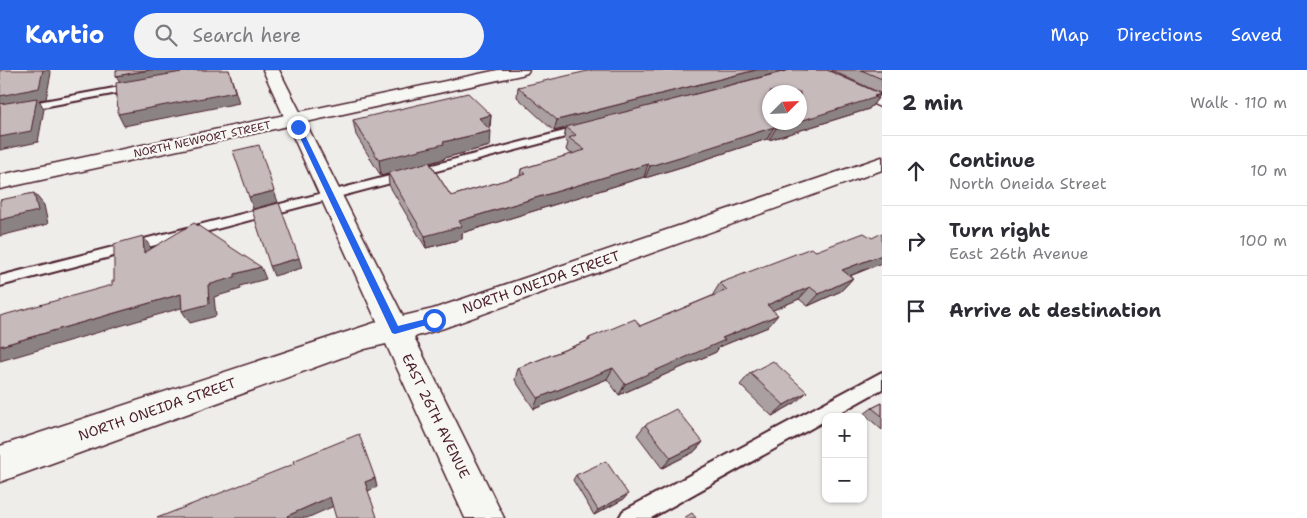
<!DOCTYPE html>
<meta charset="utf-8">
<style>
body{margin:0;font-family:"Shantell Sans",sans-serif;background:#f2f2f3;color:#2b2b33}
.controls{position:absolute;right:15px;bottom:15px;display:grid;overflow:hidden;border-radius:10px;box-shadow:0 1px 4px #0004}
.controls button{width:45px;height:45px;display:grid;place-items:center;padding:0;border:0;border-bottom:1px solid #e1e1e2;background:#fff;color:#2b2b33;font:25px sans-serif}
.compass{position:absolute;left:762px;top:15px;width:45px;height:45px;border-radius:50%;background:#fff;box-shadow:0 1px 4px #0004;rotate:66deg}
.stop{position:absolute;width:15px;height:15px;margin:-11px;border:4px solid #2563eb;border-radius:50%;background:#fff}
.stop.end{background:#2563eb;border-color:#fff;box-shadow:0 1px 5px #0008}
.list{margin:0;padding:0;list-style:none}
h2{display:flex;justify-content:space-between;align-items:center;height:65px;margin:0;padding:0 20px;font-size:21px}
h2 small{font-size:16px;font-weight:400;color:#7c7c81}
.list li{display:grid;grid-template-columns:32px 1fr auto;gap:15px;align-items:center;box-sizing:border-box;height:70px;padding:0 20px;border-top:1px solid #e1e1e2}
.list b{display:block;font-size:19px;white-space:nowrap}
.list p{margin:0;font-size:16px;white-space:nowrap;color:#7c7c81}
.list em{font-size:16px;font-style:normal;color:#7c7c81}
.icon{flex:none;width:28px;height:28px;fill:none;stroke:currentColor;stroke-width:2;stroke-linecap:round;stroke-linejoin:round}
.map{position:relative;flex:none;width:882px;height:448px;overflow:hidden}
header{display:flex;align-items:center;gap:30px;box-sizing:border-box;height:70px;padding:0 25px;background:#2563eb;color:#fff}
header strong{font-size:24px}
nav{display:flex;gap:28px;margin-inline-start:auto;font-size:18px}
.search{width:350px;height:45px;background:#f2f2f3;display:flex;align-items:center;gap:12px;box-sizing:border-box;padding:0 18px;border-radius:28px;color:#7c7c81;font-size:19px}
main{display:flex}
aside{flex:1;background:#fff}
.map>svg:first-child{display:block}
.lines{fill:none;stroke-linecap:round;stroke-linejoin:round}
.service-casing{stroke:#4a1f2b;stroke-width:4}
.minor-casing{stroke:#4a1f2b;stroke-width:3}
.tertiary-casing{stroke:#4a1f2b;stroke-width:3}
.service{fill:#f6f6f2;fill-rule:evenodd}
.minor{fill:#f6f6f2;fill-rule:evenodd}
.tertiary{fill:#f6f6f2;fill-rule:evenodd}
.wall{fill:#aaa0a1;stroke:#4a1f2b}
.shaded-wall{fill:#8b8283;stroke:#4a1f2b}
.building{fill:#c6babb;stroke:#4a1f2b}
.route{fill:#2563eb}
.labels{text-anchor:middle;stroke-width:4.5;stroke-linejoin:round;paint-order:stroke}
.far-street-label{font-size:11px;fill:#4a1f2b;stroke:#f6f6f2}
.street-label{font-size:14px;fill:#4a1f2b;stroke:#f6f6f2}
</style>
<header>
<strong>Kartio</strong>
<div class="search"><svg class="icon" aria-label="search" viewBox="0 0 24 24"><circle cx="10" cy="10" r="6"/><path d="M15 15l6 6"/></svg>Search here</div>
<nav><a>Map</a><a>Directions</a><a>Saved</a></nav>
</header>
<main>
<div class="map">
<svg width="882" height="448" viewBox="0 0 882 448">
<rect width="100%" height="100%" fill="#efedea"/>
<filter id="ink" filterUnits="userSpaceOnUse"><feTurbulence type="fractalNoise" baseFrequency=".02" numOctaves="2"/><feDisplacementMap in="SourceGraphic" scale="10" xChannelSelector="R" yChannelSelector="G"/><feConvolveMatrix kernelMatrix="1 2 1 2 8 2 1 2 1" color-interpolation-filters="sRGB"/></filter>
<g filter="url(#ink)">
<g class="lines">
<defs>
<path id="service" d="M136 14 141 17 139 19 0 45V39Z
M584 56 588 57 589 59 588 61 0 216V206Z
M882 302V319L832 347H826V350L651 448H619L623 441Z"/>
<path id="minor" d="M498 0H529L527 3 521 5 0 119V105Z
M805 0H826L882 26V38L807 3Z"/>
<path id="tertiary" d="M263 0H279L403 246 433 239 882 87V100L444 258 414 267 504 448H465L386 274 365 279 0 412V376L377 252Z"/>
</defs>
<use href="#service" class="service-casing"/>
<use href="#minor" class="minor-casing"/>
<use href="#tertiary" class="tertiary-casing"/>
<use href="#service" class="service"/>
<use href="#minor" class="minor"/>
<use href="#tertiary" class="tertiary"/>
</g>
<path class="wall" d="M831 0H882V24Z
M788 1 881 24 872 36H871L869 39 769 70 767 69 691 94 645 108 644 107 462 163V169L426 178 389 115 388 104 381 106 356 65 353 50 491 45 490 59V76L444 88V89L430 93 451 126 520 106 521 99 572 84 566 80 568 73 564 69 566 58 554 61 517 27 518 17Z
M816 181 882 193 850 206 853 208 841 221 808 236 799 229 773 240 768 257 719 277 716 282 619 325 607 309 534 339 515 310 518 298 587 271 589 268 640 256 712 226 720 213Z
M750 303 795 333 772 346 740 315Z
M882 333V360L864 344 872 338Z
M645 355 703 372 694 382 662 398 637 365Z
M576 405 624 429 594 445 573 410Z"/>
<path class="shaded-wall" d="M43 0H49L51 3 46 29 39 30 44 39 38 72 0 80V26Z
M149 0H207L121 15 116 6Z
M229 0 239 33 124 56 118 44Z
M756 0H788L554 61 557 50Z
M881 24 872 36H871L869 39 769 70 776 58 794 52H800V51Z
M491 45 489 60 479 48Z
M774 57 767 69 691 94 645 108 650 96Z
M491 61 490 76 444 88V89L381 106 379 90 443 72Z
M648 94 644 107 462 163V169L426 178 425 166 459 151Z
M274 121 278 132 253 139 249 127Z
M34 123 44 135 48 154 0 166V150Z
M143 166 151 178 152 195 144 183Z
M882 185V193L831 213 842 200Z
M299 188 302 198 274 206 270 196Z
M261 197 266 209 240 216 241 219 214 227 216 246 190 253 182 241 208 215 235 204Z
M853 208 841 221 808 236 819 224Z
M810 217 799 229 757 247 767 235Z
M181 224 188 236 0 291V276Z
M778 245 768 257 719 277 716 282 619 325 625 314 722 268Z
M613 298 607 309 534 339 538 328Z
M807 322 795 333 772 346 784 335Z
M703 372 694 382 662 398 671 388Z
M375 408 377 417 368 421 365 412Z
M628 424 624 429 594 445 598 440Z
M330 427 334 436 307 448H288L287 446Z"/>
<path class="building" d="M0 0H43L39 18 0 26Z
M116 0H149L116 6Z
M194 0H229L235 22 118 44 116 13Z
M592 0H756L557 50 518 17Z
M790 0H827L881 24 874 26 877 27 800 51V22H770V52H794L776 58 774 57 696 82 650 96 648 94 459 151 462 156 425 166 388 103 429 92 451 126 526 104 521 99 585 80 569 68 576 65 566 57Z
M861 0H882V9Z
M468 23 491 45 479 48 491 61 443 72 444 74 379 90 353 50Z
M37 28 31 61 0 67V34Z
M259 75 274 121 249 127 233 81Z
M34 123 38 141 0 150V130Z
M279 133 299 188 270 196 252 140Z
M194 153 261 197 235 204V207L208 215 209 234 182 241 181 224 0 276V246L112 215V211H114V174L143 166 144 183Z
M864 163 872 168 882 163V185L842 200 853 208 819 224 810 217 767 235 778 245 722 268 725 270 625 314 613 298 538 328 518 298 590 270 589 268 635 249 640 256 727 220 720 213 811 178 816 181Z
M773 291 807 322 784 335 750 303Z
M882 333V346L872 338Z
M676 339 703 372 671 388 645 355Z
M359 364 375 408 365 412 377 447 374 448H336L330 427 287 446 288 448H157L294 394 293 391Z
M606 391 628 424 598 440 576 405Z
M692 443 696 448H684Z"/>
</g>
<path class="route" d="M298 55 301 57 398 256 434 247 438 250 437 252 395 264 392 263 295 57Z"/>
<g class="labels">
<g class="far-street-label">
<text transform="translate(202 69) rotate(-12)" y="4">NORTH NEWPORT STREET</text>
</g>
<g class="street-label">
<text transform="translate(541 212) rotate(-19)" y="5">NORTH ONEIDA STREET</text>
<text transform="translate(157 339) rotate(-19)" y="5">NORTH ONEIDA STREET</text>
<text transform="translate(436 346) rotate(64)" y="5">EAST 26TH AVENUE</text>
</g>
</g>
</svg>
<div class="controls">
<button>+</button>
<button>−</button>
</div>
<svg class="compass" viewBox="-18 -18 36 36"><path d="M0-13l5 13h-10z" fill="#e53935"/><path d="M0 13l5-13h-10z" fill="#7c7c81"/></svg>
<div class="stop" style="left:434px;top:250px"></div>
<div class="stop end" style="left:298px;top:57px"></div>
</div>
<aside>
<h2>2 min<small>Walk · 110 m</small></h2>
<ul class="list">
<li><svg class="icon" aria-label="ahead" viewBox="0 0 24 24"><path d="M12 20V5M6 11l6-6 6 6"/></svg><div><b>Continue</b><p>North Oneida Street</p></div><em>10 m</em></li>
<li><svg class="icon" aria-label="right" viewBox="0 0 24 24"><path d="M7 20v-9h11M14 6l5 5-5 5"/></svg><div><b>Turn right</b><p>East 26th Avenue</p></div><em>100 m</em></li>
<li><svg class="icon" aria-label="arrive" viewBox="0 0 24 24"><path d="M6 21V4h12l-3 4 3 4H6"/></svg><div><b>Arrive at destination</b></div></li>
</ul>
</aside>
</main>
